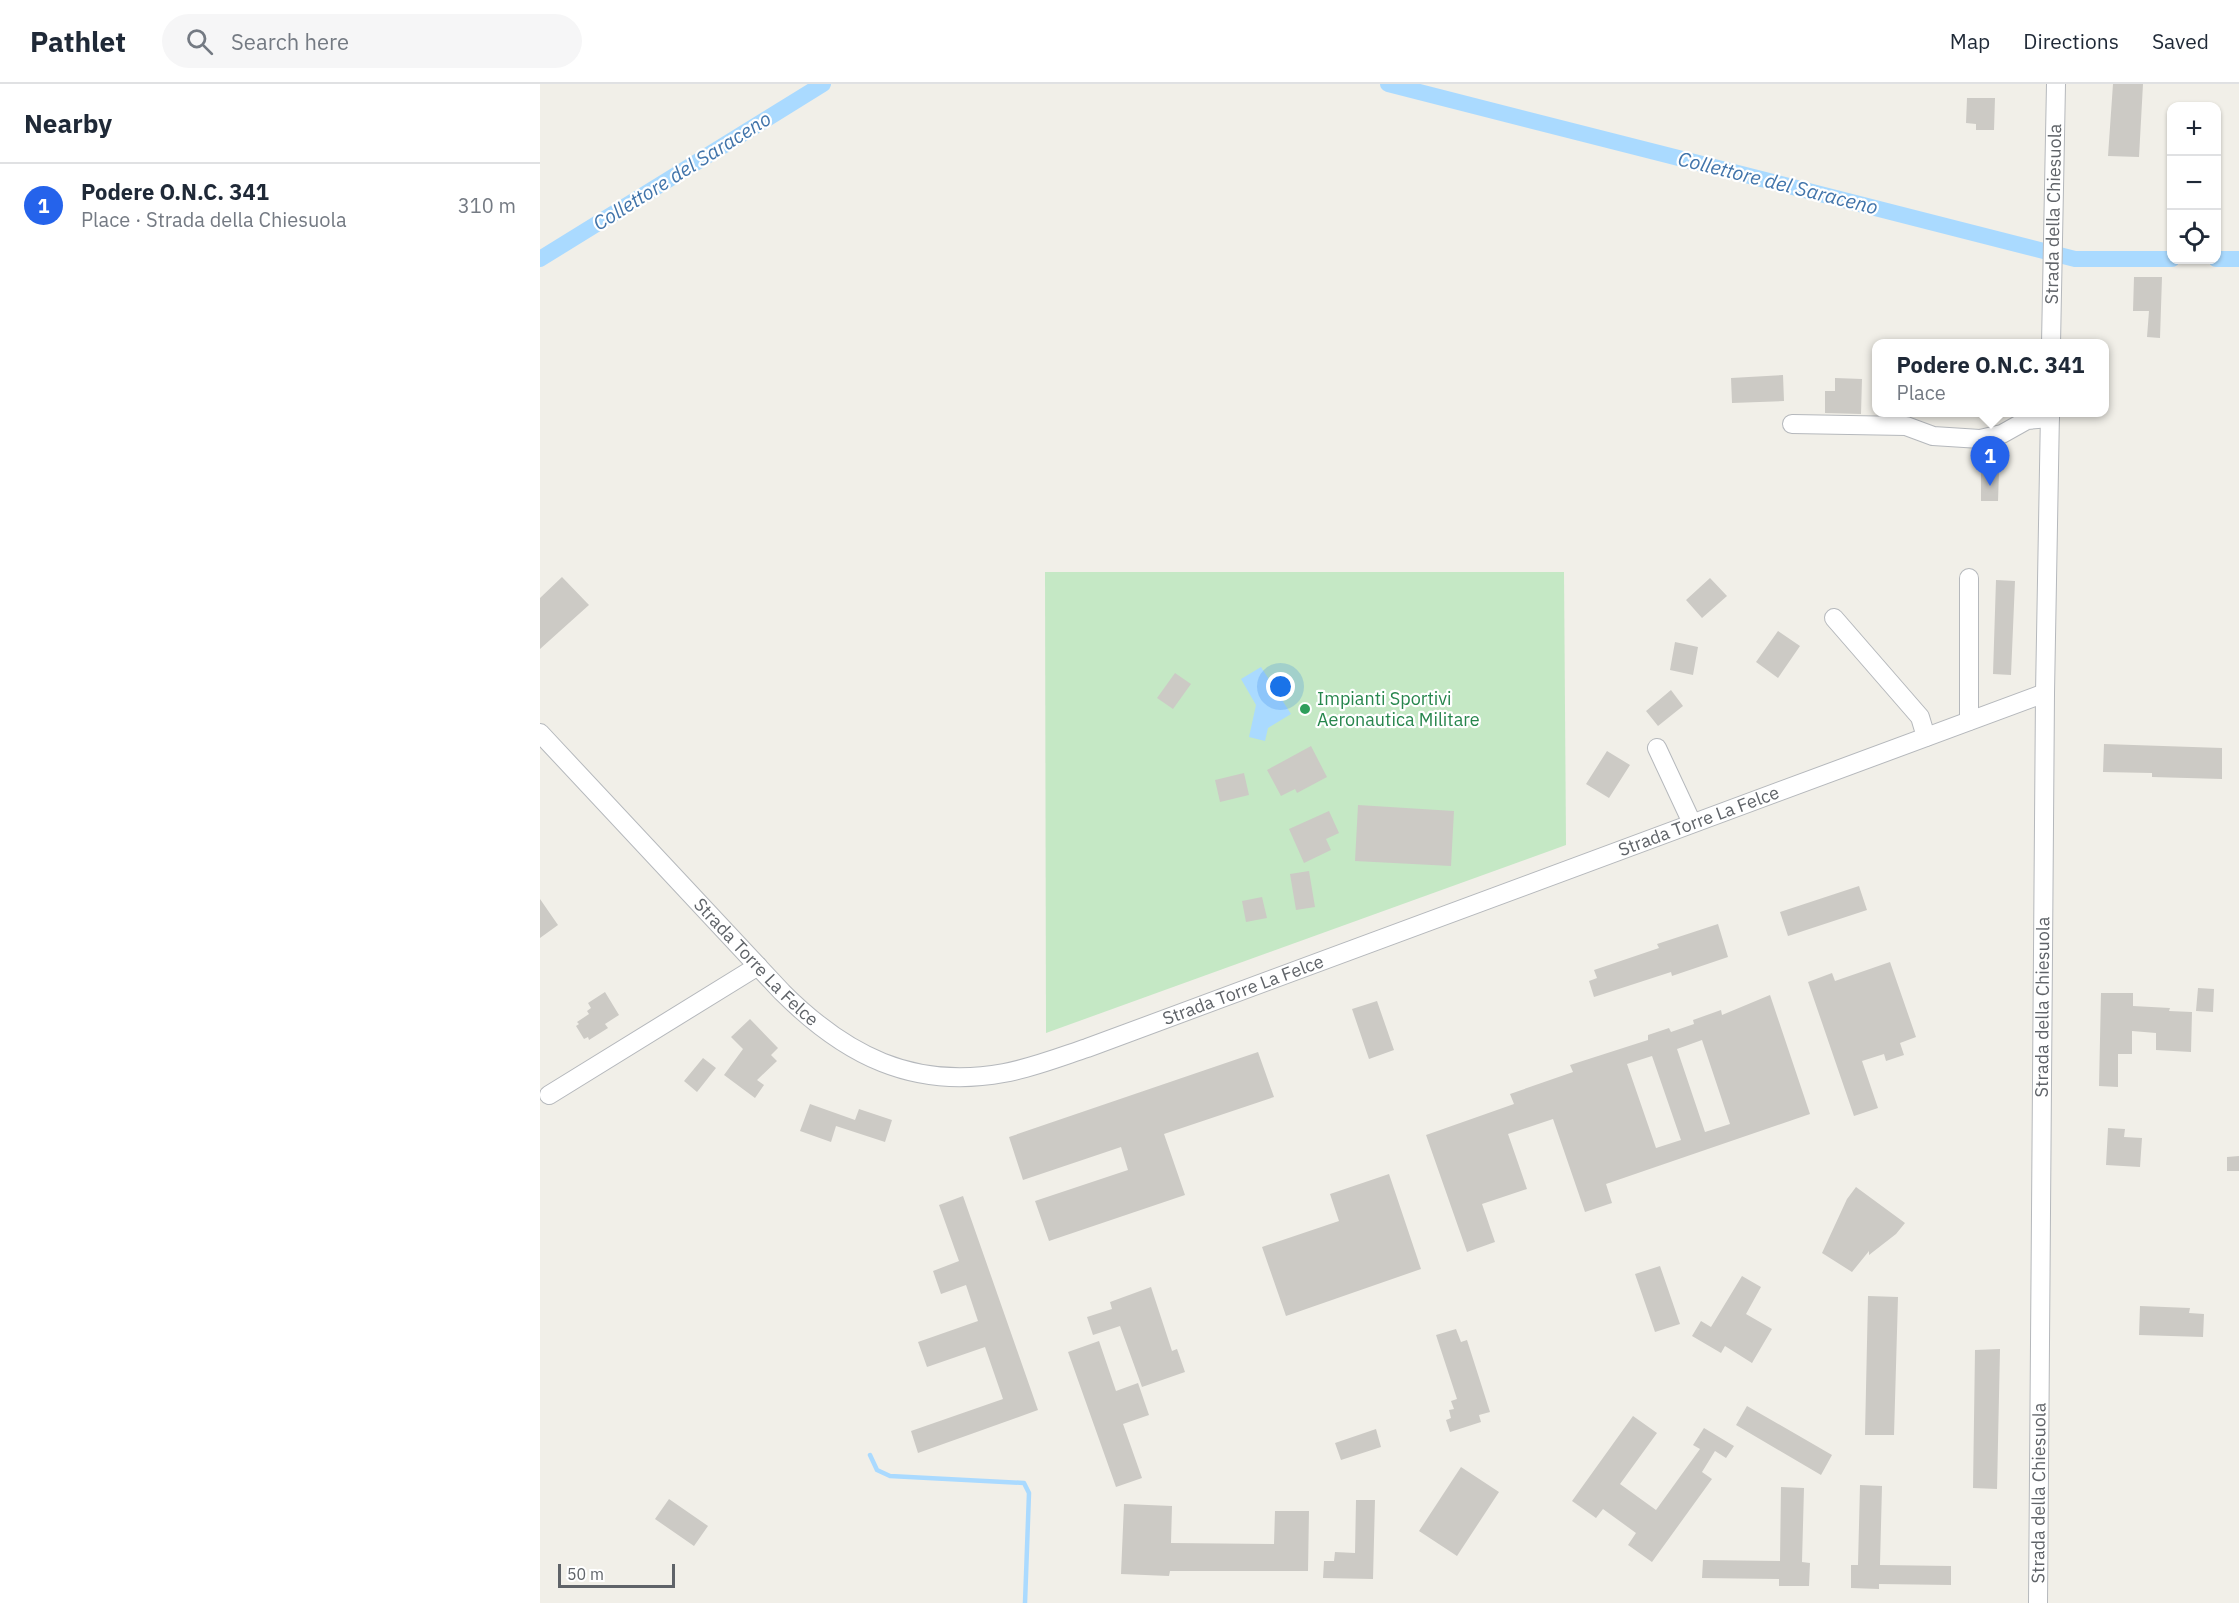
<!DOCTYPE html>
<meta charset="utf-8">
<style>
body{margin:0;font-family:"IBM Plex Sans",sans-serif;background:#f6f6f7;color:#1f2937}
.controls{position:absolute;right:18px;top:18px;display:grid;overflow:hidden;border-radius:12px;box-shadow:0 2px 4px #0004}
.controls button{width:54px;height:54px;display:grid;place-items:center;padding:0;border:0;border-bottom:2px solid #e0e1e3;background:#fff;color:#1f2937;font:30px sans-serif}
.scale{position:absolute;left:18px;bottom:15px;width:117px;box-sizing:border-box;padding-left:6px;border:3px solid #5f6368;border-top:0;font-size:16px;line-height:21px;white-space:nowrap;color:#5f6368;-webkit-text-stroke:4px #fff;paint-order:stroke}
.you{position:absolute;left:741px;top:603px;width:21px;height:21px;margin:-15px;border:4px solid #fff;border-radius:50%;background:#1a73e8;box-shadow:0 0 0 9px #1a73e833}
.badge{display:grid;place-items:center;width:39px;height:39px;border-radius:50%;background:#2563eb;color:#fff;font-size:20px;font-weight:700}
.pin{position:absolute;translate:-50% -50px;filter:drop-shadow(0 2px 3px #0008)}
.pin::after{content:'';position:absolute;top:32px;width:21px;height:18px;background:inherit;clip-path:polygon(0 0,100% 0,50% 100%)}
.popup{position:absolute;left:1332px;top:255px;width:237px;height:78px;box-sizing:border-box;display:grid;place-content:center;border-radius:12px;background:#fff;filter:drop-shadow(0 2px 4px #0005);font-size:20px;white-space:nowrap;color:#747a83}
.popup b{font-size:22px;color:#1f2937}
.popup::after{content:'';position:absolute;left:50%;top:100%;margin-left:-12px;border:12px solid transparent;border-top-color:#fff}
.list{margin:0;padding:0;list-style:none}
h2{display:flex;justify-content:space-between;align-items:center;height:78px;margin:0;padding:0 24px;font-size:26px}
h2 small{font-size:20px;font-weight:400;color:#747a83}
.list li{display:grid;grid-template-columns:39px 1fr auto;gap:18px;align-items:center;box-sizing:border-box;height:84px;padding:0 24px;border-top:2px solid #e0e1e3}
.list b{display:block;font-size:22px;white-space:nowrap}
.list p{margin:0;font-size:20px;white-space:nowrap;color:#747a83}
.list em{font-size:20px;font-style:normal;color:#747a83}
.icon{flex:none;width:33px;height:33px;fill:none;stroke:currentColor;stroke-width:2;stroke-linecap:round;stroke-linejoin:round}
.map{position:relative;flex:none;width:1699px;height:1519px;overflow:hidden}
header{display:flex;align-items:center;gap:36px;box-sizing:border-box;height:84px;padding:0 30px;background:#fff;border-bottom:2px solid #e0e1e3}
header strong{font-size:28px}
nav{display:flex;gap:33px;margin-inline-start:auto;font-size:21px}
.search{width:420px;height:54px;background:#f6f6f7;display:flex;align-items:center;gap:15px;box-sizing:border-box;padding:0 21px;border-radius:33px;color:#747a83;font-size:22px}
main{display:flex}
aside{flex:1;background:#fff}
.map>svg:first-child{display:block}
.green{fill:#c5e8c5}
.water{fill:#aadaff}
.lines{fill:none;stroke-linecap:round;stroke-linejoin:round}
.stream{stroke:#aadaff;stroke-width:4.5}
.canal{stroke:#aadaff;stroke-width:16}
.building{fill:#cccac5;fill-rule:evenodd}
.minor-casing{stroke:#b5b8bc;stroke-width:20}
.minor{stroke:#fff;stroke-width:18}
.leisure-dot{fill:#2e9e5b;stroke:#fff;stroke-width:2}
.labels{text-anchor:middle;stroke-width:4.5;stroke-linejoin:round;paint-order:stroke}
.street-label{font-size:18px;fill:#5f6368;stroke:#fff}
.leisure-label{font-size:18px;fill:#27864d;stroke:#fff;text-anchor:start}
.water-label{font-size:20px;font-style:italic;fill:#4174aa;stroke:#fff}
</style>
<header>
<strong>Pathlet</strong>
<div class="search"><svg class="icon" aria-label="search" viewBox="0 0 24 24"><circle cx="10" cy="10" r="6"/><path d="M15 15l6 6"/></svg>Search here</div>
<nav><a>Map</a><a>Directions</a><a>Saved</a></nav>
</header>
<main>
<aside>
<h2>Nearby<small></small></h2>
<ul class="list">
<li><span class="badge">1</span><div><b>Podere O.N.C. 341</b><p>Place · Strada della Chiesuola</p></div><em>310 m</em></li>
</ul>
</aside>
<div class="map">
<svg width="1699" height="1519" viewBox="0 0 1699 1519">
<rect width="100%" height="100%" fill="#f1efe8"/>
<path class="green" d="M505 488H1024L1026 761 506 949Z"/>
<path class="water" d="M721 583 751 630 728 644 725 657 709 653 716 621 701 595Z"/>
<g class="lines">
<path class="stream" d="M330 1371 337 1386 350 1392 484 1399 489 1409 485 1519"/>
<path class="canal" d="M848 0 1535 175H1632
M0 175 283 0
M1676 175H1699"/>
</g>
<path class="building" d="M1573 0H1603L1599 73 1568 72Z
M1427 14H1455L1454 46H1436V40L1426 39Z
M1594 193H1622L1620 254 1607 253 1609 227H1593Z
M1243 291 1244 317 1192 319 1191 294Z
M1295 294 1322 295 1321 330 1285 329V307H1295Z
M1441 388H1459L1458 417H1441Z
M22 493 49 521 0 565V514Z
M1170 494 1187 512 1162 534 1146 516Z
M1456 496 1475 497 1471 591 1453 590Z
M1238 547 1260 562 1238 594 1216 578Z
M1135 558 1158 563 1153 591 1130 586Z
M635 589 651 600 633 625 617 614Z
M1131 606 1143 622 1118 642 1106 627Z
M1564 660 1682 664V695L1612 693V689L1563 688Z
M771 662 787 693 757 709 755 705 741 712 727 686Z
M1067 667 1090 681 1069 714 1046 700Z
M704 689 709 711 680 718 675 696Z
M818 721 914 727 911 782 815 777Z
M789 727 799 749 786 755 791 766 764 779 749 745Z
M769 787 775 823 756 826 750 790Z
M1319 802 1327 826 1248 852 1240 828Z
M722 813 727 834 706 838 702 817Z
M0 815 18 841 0 854Z
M1178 840 1188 873 1132 892 1131 888 1054 913 1049 897 1057 894 1054 886 1119 864 1117 860Z
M1350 878 1376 953 1360 959 1364 971 1346 977 1344 970 1322 977 1338 1024 1314 1032 1268 898 1292 889 1295 897Z
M1658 904 1674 905 1673 928 1656 927Z
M65 908 79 931 65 940 68 944 49 956 48 953 44 955 36 942 39 940 37 938 49 930 47 927 51 924 48 919Z
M1561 909H1593V922L1630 924 1629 927 1652 928 1651 968 1616 966V949L1592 947V970H1578V1003L1559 1002Z
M1230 911 1270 1030 1066 1100 1072 1119 1045 1128 1013 1035 968 1050 987 1105 942 1120 955 1158 927 1168 886 1051 974 1020 970 1010 1033 988 1030 981 1108 956V951L1129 944 1131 948 1154 940 1153 936 1181 926 1182 931ZM1162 956 1190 1040 1165 1048 1137 965ZM1112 972 1141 1056 1116 1064 1087 980Z
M837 917 854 966 829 975 812 925Z
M210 935 238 964 231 971 237 977 217 996 224 1001 215 1014 184 991 203 965 191 953Z
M718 968 734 1013 624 1050 645 1111 509 1157 495 1117 588 1086 581 1063 483 1096 469 1053Z
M163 974 176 984 157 1008 144 997Z
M270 1020 315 1036 319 1025 352 1036 345 1058 296 1042 291 1058 260 1047Z
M1568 1044 1585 1045 1584 1053 1602 1054 1600 1083 1566 1081Z
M1699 1072V1087H1687V1073Z
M849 1090 881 1185 746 1232 722 1163 799 1137 790 1110Z
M1316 1103 1365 1139 1356 1150 1329 1171V1167L1312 1188 1282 1169 1307 1115Z
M423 1112 498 1326 378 1369 371 1347 463 1315 445 1263 387 1283 378 1258 438 1237 426 1201 401 1210 393 1187 419 1177 399 1121Z
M1120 1182 1140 1240 1115 1248 1095 1190Z
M1202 1192 1221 1203 1206 1230 1232 1245 1212 1279 1185 1262 1181 1269 1152 1252 1161 1237 1171 1243Z
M611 1203 632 1267 637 1265 645 1288 602 1303 580 1242 553 1251 547 1233 572 1225 570 1218Z
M1328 1212 1358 1213 1354 1351H1325Z
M1600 1222 1650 1224 1649 1229 1664 1230 1663 1253 1599 1251Z
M916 1245 921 1258 927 1256 950 1328 939 1331 941 1338 910 1348 906 1336 911 1334 909 1326 914 1325 911 1317 917 1315 896 1251Z
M559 1257 576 1307 598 1299 609 1331 583 1340 602 1394 576 1403 528 1268Z
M1460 1265 1457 1405 1433 1404 1435 1266Z
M1207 1322 1292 1371 1281 1391 1196 1341Z
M1093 1332 1117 1349 1080 1400 1116 1426 1160 1365 1153 1361 1164 1344 1194 1362 1186 1374 1175 1367 1162 1388 1172 1395 1112 1478 1088 1461 1096 1449 1063 1425 1056 1434 1032 1417Z
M836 1345 841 1363 801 1376 795 1359Z
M921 1383 959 1408 917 1472 879 1447Z
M1320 1401 1342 1402 1340 1481 1411 1482V1501L1339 1500V1505L1311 1504V1481H1318Z
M1241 1403 1264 1404 1262 1478 1270 1479 1269 1502H1239V1495L1162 1494 1163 1476 1240 1477Z
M129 1415 168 1442 154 1462 115 1435Z
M816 1416H835L833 1495 783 1494 784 1477H794L795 1468 815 1469Z
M584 1420 632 1422 631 1459 734 1460 735 1427H769L768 1487H630L629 1492 581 1490Z"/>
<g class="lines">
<defs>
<g id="minor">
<path id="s1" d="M1511 260 1516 0"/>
<path d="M1252 340 1366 342 1393 352 1440 355 1462 350 1487 336 1510 334"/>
<path d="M1294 534 1380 633 1386 653"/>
<path d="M1429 637V494"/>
<path id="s2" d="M0 649 242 908C305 971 373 1006 464 989 492 984 520 973 547 964L1505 609"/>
<path d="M1117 664 1152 739"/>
<path d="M9 1011 218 882"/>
<path id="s3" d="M1498 1519 1505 609 1510 328"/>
</g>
</defs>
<use href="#minor" class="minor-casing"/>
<use href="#minor" class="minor"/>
</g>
<circle class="leisure-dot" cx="765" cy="625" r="6"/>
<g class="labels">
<g class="street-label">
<text dy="6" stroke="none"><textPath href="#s1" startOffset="130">Strada della Chiesuola</textPath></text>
<text dy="6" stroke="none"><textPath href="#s2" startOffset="1341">Strada Torre La Felce</textPath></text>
<text dy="6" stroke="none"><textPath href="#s2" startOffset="315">Strada Torre La Felce</textPath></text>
<text dy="6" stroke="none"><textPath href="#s2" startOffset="855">Strada Torre La Felce</textPath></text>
<text dy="6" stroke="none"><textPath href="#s3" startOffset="596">Strada della Chiesuola</textPath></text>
<text dy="6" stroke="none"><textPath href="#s3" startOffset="110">Strada della Chiesuola</textPath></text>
</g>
<g class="leisure-label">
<text x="777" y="621">Impianti Sportivi<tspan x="777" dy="21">Aeronautica Militare</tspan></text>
</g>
<g class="water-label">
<text transform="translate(142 87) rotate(-32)" y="7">Collettore del Saraceno</text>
<text transform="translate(1238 99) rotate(14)" y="7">Collettore del Saraceno</text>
</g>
</g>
</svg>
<div class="controls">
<button>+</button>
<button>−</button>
<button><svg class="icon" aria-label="locate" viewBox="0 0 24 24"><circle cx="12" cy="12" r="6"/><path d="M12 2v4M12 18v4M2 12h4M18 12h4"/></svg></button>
</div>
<div class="scale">50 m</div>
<div class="you"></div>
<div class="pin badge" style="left:1450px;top:402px">1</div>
<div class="popup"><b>Podere O.N.C. 341</b>Place</div>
</div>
</main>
